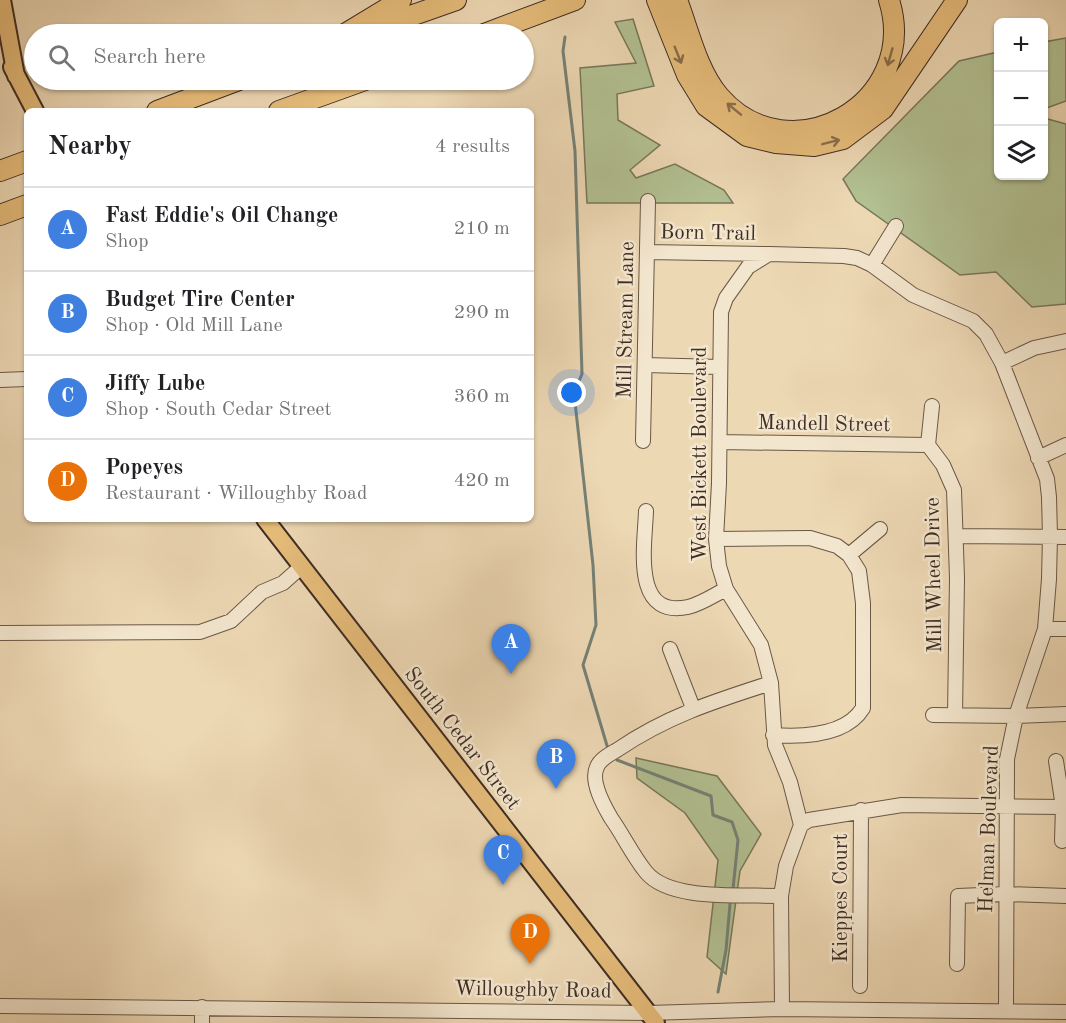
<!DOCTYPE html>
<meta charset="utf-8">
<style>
body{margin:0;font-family:"Old Standard TT",serif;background:#f2f2f2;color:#202124}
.controls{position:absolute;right:18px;top:18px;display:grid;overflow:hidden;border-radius:9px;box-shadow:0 2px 4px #0004}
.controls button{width:54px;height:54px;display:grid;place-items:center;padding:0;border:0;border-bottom:2px solid #e0e0e0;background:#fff;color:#202124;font:30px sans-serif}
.you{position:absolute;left:572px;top:393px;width:21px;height:21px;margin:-15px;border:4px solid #fff;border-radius:50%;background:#1a73e8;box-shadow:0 0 0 9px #1a73e833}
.badge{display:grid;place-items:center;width:39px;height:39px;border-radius:50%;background:#0b8043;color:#fff;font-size:20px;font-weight:700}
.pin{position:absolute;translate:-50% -50px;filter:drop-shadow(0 2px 3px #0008)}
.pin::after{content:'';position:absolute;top:32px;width:21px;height:18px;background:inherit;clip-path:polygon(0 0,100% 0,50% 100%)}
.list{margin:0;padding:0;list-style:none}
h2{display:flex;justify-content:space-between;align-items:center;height:78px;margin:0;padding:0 24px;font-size:26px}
h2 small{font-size:20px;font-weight:400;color:#757577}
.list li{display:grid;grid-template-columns:39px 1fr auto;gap:18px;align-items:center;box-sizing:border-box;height:84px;padding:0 24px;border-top:2px solid #e0e0e0}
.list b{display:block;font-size:22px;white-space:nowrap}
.list p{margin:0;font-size:20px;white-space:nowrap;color:#757577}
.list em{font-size:20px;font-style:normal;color:#757577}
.icon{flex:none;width:33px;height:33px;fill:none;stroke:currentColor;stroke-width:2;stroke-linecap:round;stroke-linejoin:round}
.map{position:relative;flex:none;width:1066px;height:1023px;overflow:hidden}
.search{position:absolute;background:#fff;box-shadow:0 2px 4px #0004;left:24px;top:24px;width:510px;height:66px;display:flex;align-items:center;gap:15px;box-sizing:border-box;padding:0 21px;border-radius:33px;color:#757577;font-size:22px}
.panel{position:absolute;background:#fff;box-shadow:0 2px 4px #0004;left:24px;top:108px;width:510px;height:414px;border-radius:9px}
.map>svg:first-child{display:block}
.green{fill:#b2c092;stroke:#78765a;stroke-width:1.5}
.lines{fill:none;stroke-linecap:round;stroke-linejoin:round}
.stream{stroke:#758176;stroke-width:3}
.minor-casing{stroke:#6a5747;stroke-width:16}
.major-casing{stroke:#3f2c23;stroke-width:20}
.highway-casing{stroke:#3f2c23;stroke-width:22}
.minor{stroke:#f3e6ce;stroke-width:14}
.major{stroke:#e6bc7a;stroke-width:16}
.highway{stroke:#e6bc7a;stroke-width:20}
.oneway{stroke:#8a6d4a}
.labels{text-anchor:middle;stroke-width:5;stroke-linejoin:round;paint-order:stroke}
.street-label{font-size:21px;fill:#3f2c23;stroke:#f3e6ce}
</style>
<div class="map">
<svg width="1066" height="1023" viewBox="0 0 1066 1023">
<rect width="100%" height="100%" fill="#edd8b4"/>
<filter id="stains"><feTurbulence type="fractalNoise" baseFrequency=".00333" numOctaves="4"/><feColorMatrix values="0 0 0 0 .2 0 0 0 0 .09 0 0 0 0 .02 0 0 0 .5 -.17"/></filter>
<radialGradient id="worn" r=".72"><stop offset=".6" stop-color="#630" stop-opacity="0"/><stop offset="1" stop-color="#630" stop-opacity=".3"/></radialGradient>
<path class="green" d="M633 19 654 86 617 94 618 120 660 145 630 170 636 178 675 164 724 190 733 203H587L580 68 636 63 615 22Z
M1066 38V101L1044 109V42Z
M998 52V176H1044V118L1066 124V304L1032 307 996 272 960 275 856 201 843 179 959 61Z
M636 758 717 776 761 834 740 871 726 974 707 957 718 860 685 813 637 778Z"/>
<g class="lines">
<path class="stream" d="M565 37 563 51 575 151 582 374 574 393 593 565 596 625 583 665 608 749
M617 760 711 796 713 815 732 822 738 840 733 889
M718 992 726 950 730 904"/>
<defs>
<path id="minor" d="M647 252 769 254
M872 265 896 226
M1002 363 1034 348 1066 341
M645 365 719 367
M0 380 27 379
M932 406 928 445 943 465 954 490 957 578 955 715
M643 441 648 201
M720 442 928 445
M1038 458 1066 445
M646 511C645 544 631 619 688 607 701 604 714 595 726 589
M956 536 1066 537
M716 539 810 538 837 546 849 555 859 571 863 603V708C846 736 802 737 773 735
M849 555 880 529
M1045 629H1066
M0 633 200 632 231 621 262 592 283 583 301 567
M670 649 693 708
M771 683C715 701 667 716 617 750 610 754 600 759 597 767 590 781 604 806 611 818 623 835 633 856 646 872 670 902 744 894 781 896
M933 715 1016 716 1066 714
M1056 761 1063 807 1062 841
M801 825 809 820 902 805 1063 807
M957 964 958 896 1005 894 1066 896
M860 986 861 810
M0 1006 648 1013 782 1009 1066 1012
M782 1009 781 896 786 866 801 825 790 782 775 745 771 683 761 645 726 589 719 566 716 539 719 483 721 312 726 298 748 267 769 254 844 256 857 258 872 265 913 295 973 321 986 334 1002 363 1047 479 1049 497 1050 536 1049 579 1045 629 1016 716 1007 759 1006 1011
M202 1023V1007"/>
<path id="major" d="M2 0 16 76
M12 67 35 111
M265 519 656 1023"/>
<path id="highway" d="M657 0 687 75 706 106 747 136 776 143 814 146 843 139 883 109 957 0
M677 0C689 31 697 70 719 96 790 178 921 103 889 0
M345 34 401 0
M359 34 456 0
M484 34 575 0
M157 111 239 80
M279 111 365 80
M0 171 27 161
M0 215 27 205"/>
</defs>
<use href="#minor" class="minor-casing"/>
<use href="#major" class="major-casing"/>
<use href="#highway" class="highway-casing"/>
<use href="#minor" class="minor"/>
<use href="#major" class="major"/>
<use href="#highway" class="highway"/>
</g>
<defs><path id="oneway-shaft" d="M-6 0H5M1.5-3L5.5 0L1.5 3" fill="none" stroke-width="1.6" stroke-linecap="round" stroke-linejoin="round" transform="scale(1.5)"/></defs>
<g class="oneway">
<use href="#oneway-shaft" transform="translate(678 55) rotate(68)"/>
<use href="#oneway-shaft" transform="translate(890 57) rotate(106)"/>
<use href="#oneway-shaft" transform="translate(734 109) rotate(-141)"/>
<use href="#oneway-shaft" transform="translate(831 142) rotate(-14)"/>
</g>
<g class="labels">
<g class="street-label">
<text transform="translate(708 232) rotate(1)" y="7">Born Trail</text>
<text transform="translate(625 320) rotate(-89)" y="7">Mill Stream Lane</text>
<text transform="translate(824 423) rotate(1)" y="7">Mandell Street</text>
<text transform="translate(699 454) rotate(-90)" y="7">West Bickett Boulevard</text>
<text transform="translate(933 575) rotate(-91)" y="7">Mill Wheel Drive</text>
<text transform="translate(463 738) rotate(52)" y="7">South Cedar Street</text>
<text transform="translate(988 829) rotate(-88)" y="7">Helman Boulevard</text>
<text transform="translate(840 898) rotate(-90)" y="7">Kieppes Court</text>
<text transform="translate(533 989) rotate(1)" y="7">Willoughby Road</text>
</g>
</g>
<rect width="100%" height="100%" filter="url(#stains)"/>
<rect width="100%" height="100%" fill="url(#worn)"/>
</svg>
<div class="controls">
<button>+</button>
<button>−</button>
<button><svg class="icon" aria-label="layers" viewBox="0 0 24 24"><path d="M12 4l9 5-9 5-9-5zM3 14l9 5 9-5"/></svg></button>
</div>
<div class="you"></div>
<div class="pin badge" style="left:511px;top:674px;background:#3f7fe0">A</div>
<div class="pin badge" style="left:556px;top:789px;background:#3f7fe0">B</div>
<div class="pin badge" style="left:503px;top:885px;background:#3f7fe0">C</div>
<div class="pin badge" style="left:530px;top:964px;background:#e8710a">D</div>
<div class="search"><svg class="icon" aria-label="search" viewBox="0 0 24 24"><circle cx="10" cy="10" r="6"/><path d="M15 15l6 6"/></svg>Search here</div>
<section class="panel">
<h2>Nearby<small>4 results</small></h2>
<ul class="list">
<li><span class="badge" style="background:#3f7fe0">A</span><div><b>Fast Eddie's Oil Change</b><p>Shop</p></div><em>210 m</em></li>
<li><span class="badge" style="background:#3f7fe0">B</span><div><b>Budget Tire Center</b><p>Shop · Old Mill Lane</p></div><em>290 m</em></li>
<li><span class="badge" style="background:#3f7fe0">C</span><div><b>Jiffy Lube</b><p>Shop · South Cedar Street</p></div><em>360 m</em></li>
<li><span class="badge" style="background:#e8710a">D</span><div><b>Popeyes</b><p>Restaurant · Willoughby Road</p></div><em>420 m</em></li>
</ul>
</section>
</div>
